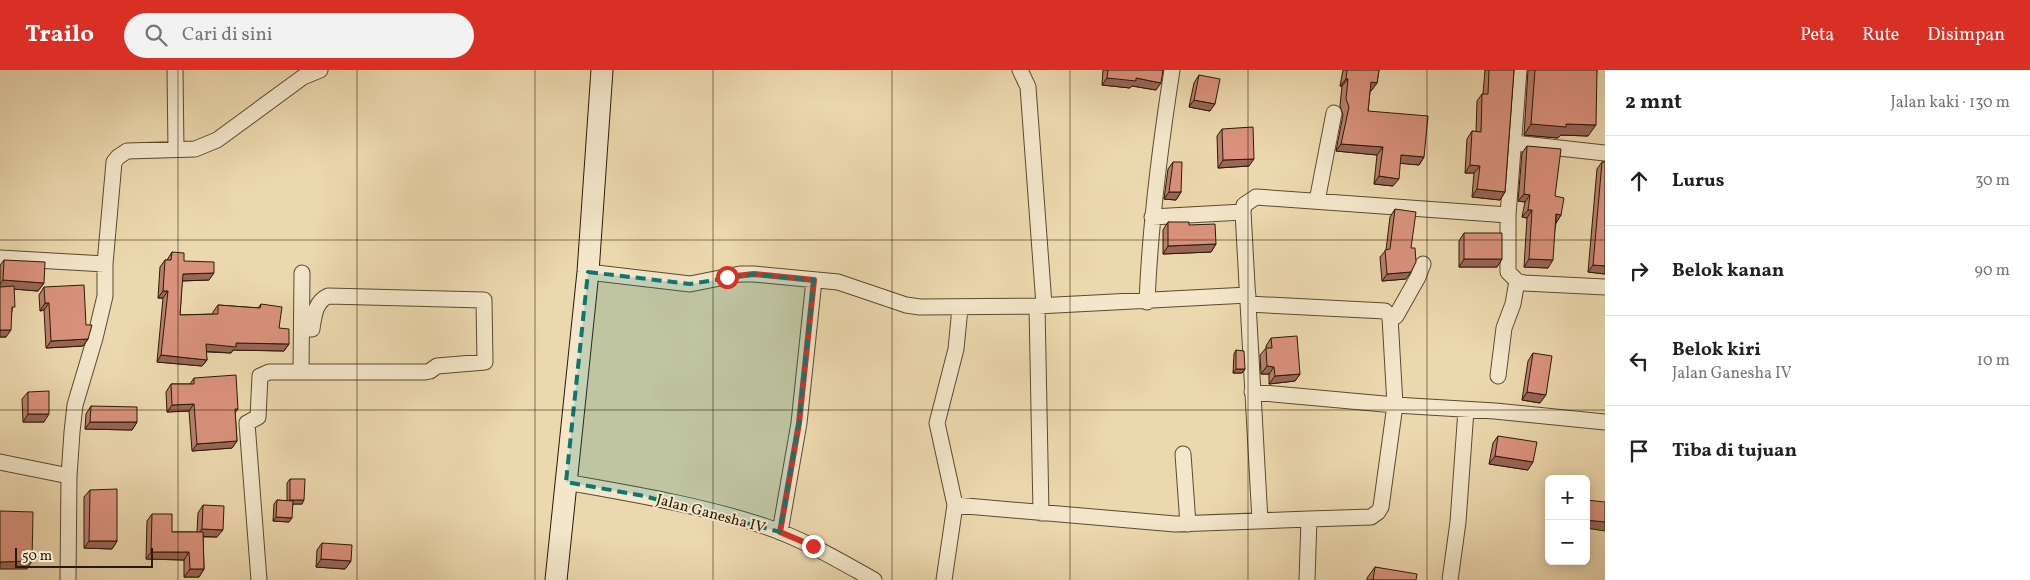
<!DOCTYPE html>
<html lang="id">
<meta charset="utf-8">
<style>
body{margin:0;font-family:Vollkorn,serif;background:#f2f2f2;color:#202124}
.controls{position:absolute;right:15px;bottom:15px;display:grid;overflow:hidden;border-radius:8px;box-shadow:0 2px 12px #0003}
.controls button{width:45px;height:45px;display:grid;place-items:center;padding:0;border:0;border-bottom:1px solid #e0e0e0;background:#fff;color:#202124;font:25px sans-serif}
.scale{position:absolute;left:15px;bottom:12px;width:138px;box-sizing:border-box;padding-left:5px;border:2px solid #2a1a05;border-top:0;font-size:14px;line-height:18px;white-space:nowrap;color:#2a1a05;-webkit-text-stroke:4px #f3e6ca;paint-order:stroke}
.stop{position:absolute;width:15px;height:15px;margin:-11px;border:4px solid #d93025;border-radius:50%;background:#fff}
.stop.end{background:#d93025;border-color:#fff;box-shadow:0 1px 5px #0008}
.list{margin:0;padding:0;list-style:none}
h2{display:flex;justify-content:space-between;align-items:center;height:65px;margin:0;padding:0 20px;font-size:21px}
h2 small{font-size:16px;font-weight:400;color:#757577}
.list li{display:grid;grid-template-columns:32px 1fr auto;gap:15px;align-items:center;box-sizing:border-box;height:90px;padding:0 20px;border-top:1px solid #e0e0e0}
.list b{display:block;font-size:19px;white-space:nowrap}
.list p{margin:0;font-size:16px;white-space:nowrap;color:#757577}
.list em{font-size:16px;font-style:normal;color:#757577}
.icon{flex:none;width:28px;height:28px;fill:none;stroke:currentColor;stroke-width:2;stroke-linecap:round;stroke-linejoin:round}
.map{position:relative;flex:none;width:1605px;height:510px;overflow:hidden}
header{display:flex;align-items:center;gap:30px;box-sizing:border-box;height:70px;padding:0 25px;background:#d93025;color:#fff}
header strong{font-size:24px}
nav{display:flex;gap:28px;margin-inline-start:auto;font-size:18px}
.search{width:350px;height:45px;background:#f2f2f2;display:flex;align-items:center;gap:12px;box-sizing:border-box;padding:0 18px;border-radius:28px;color:#757577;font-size:19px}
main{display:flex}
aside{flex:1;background:#fff}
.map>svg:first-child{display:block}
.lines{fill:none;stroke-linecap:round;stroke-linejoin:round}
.street-casing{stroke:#5a4a2f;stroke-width:17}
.secondary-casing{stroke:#2a1a05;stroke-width:23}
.street{stroke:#f3e6ca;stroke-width:15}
.secondary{stroke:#f3e6ca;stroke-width:21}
.wall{fill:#bb7e6c;stroke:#2a1a05}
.shaded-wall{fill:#996658;stroke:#2a1a05}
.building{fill:#da927d;stroke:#2a1a05}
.route{stroke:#d93025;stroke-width:6}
.marked{fill:#0f766e;fill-opacity:0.2;stroke:#0f766e;stroke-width:4;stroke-dasharray:10 6;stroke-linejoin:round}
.grid{fill:none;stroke:#2a1a05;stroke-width:1;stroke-opacity:0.55}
.labels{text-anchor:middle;stroke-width:4;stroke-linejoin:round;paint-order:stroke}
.street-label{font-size:15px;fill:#2a1a05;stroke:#f3e6ca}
</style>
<header>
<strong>Trailo</strong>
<div class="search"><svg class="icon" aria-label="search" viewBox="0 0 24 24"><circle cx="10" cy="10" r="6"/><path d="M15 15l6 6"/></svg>Cari di sini</div>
<nav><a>Peta</a><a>Rute</a><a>Disimpan</a></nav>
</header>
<main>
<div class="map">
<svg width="1605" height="510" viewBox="0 0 1605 510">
<rect width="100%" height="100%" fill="#ecd8ae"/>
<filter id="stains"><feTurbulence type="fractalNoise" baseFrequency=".004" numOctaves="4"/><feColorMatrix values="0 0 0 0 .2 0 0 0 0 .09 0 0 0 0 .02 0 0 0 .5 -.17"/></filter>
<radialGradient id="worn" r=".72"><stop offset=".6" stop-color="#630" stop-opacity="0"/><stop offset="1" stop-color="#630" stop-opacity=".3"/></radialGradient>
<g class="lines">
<defs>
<path id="street" d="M175 0 176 79
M1020 0 1028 17 1044 235
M1519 0 1508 145V202L1517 211 1524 213 1605 217
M1514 73 1605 83
M1317 131 1334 43
M1152 147 1243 142
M0 188 105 194
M588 202 690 214 740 204H754L838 212 906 235 920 237 1037 236 1248 225
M302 203 301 302H425L430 301 437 296 485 292 484 230 328 226C315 232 314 246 312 259H302
M1147 232C1150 154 1160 77 1172 0
M1248 234 1385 241 1390 247 1395 335 1381 437 1378 442 1371 447 1309 449
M1037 236 1041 443
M1390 250 1396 246 1418 207 1423 194
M1498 306 1504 258 1513 234 1517 211
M1252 322 1395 335 1495 341 1605 352
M1183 384 1188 454
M0 392 69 406
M566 412C633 424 700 435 764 456 803 469 838 490 874 510
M955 435 1175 454 1309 449 1307 510
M1260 451 1243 142 1244 135 1256 127 1508 145
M780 462 799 353 814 210
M68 510 69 406 72 362 75 335 95 268 105 226V194L114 92 118 87 127 81 195 79 217 70 303 7 320 0
M259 510 247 353 258 347 260 306 269 302H301
M944 510 955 435 937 353 956 279 960 238
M1450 510 1458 452 1466 340"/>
<path id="secondary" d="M556 510 588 202 602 0"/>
</defs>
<use href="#street" class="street-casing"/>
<use href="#secondary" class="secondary-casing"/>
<use href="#street" class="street"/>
<use href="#secondary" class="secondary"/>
</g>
<path class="wall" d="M1103 0H1163L1156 20 1132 16 1130 18 1102 15Z
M1343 0H1379L1377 13 1371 21H1370L1368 41 1424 87 1419 95 1400 93 1393 116 1374 114 1377 85 1336 81 1343 45 1340 36 1342 16H1340Z
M1485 0H1514L1505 122 1500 130 1472 127 1474 103H1465L1467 69 1472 61 1476 62 1477 31 1482 24H1483Z
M1528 0H1597L1588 66 1561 65 1558 68 1524 65Z
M1199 5 1210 41 1189 37 1194 13Z
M1222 59 1249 96 1218 98 1217 66Z
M1527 76 1555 126 1561 145 1556 153 1548 198 1524 197 1527 148 1522 147 1525 132 1518 131 1522 83Z
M1173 92 1181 122 1176 130 1164 129 1168 99Z
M1602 92H1605V204L1588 202 1597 99Z
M1395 139 1406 209 1382 211 1380 187 1386 180 1390 147Z
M1168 152 1189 155 1216 174 1211 182 1163 184V160Z
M1464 163 1502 189 1497 197H1459V171Z
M172 182 209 210 182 211 180 245 213 244V242L218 235 258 238 261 234 279 258 289 274 284 281 233 280 231 283 206 282 207 290 202 296 157 292 163 228H158L160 197 165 190H167Z
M4 190 44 213 38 221 14 219 12 241 6 267H0V195Z
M44 217 86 255 88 269 83 276 46 278 44 240 40 241 39 225Z
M1271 268 1300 304 1295 311 1269 314V304H1261L1260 285 1266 278V276Z
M1236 280 1245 299 1242 303H1233L1234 284Z
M1533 283 1540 333 1522 330 1528 291Z
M194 308 238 339 235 343 237 371 232 378 192 381 189 341 167 342 166 322 171 314H190Z
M28 322 44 352H23L22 329Z
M91 336 137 352 132 360 85 359 86 344Z
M1498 366 1528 400 1489 394 1493 373Z
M290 409 302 434H293L289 452 273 451 274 434 277 430 287 431V413Z
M90 420 117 471 112 479 84 478V427Z
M203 435 217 467H203L204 499 199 507H184V490L146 489 147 451 152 444 172 462H197L198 443Z
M322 473 351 491 345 499 316 497 317 480Z
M1375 497 1416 510H1367V508Z"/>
<path class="shaded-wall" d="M1107 8H1136L1161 13 1156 20 1132 16 1130 18 1102 15Z
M1346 9H1348L1342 16H1340Z
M1371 12 1377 13 1371 21 1366 20Z
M1194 30 1215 34 1210 41 1189 37Z
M1531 54H1566L1596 55 1588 66 1561 65 1558 68 1524 65Z
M1341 74 1383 77 1377 85 1336 81Z
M1401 85 1424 87 1419 95 1396 93Z
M1254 89 1249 96 1218 98 1223 90Z
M1470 95 1480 96 1474 103H1465Z
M1379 106 1399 109 1393 116 1374 114Z
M1477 119 1505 122 1500 130 1472 127Z
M1169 122H1181L1176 130 1164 129Z
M1524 124 1530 125 1525 132 1518 131Z
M1528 140H1532L1527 148 1522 147Z
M1556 144 1561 145 1556 153Z
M1216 174 1211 182 1163 184 1168 176Z
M1464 189H1502L1497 197H1459Z
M1529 189 1553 190 1548 198 1524 197Z
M1593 195 1605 196V204L1588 202Z
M1411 202 1406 209 1382 211 1387 204Z
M214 203 209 210 178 211 183 204Z
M3 210 44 213 38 221 0 218V214Z
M163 221H168L163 228H158Z
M45 233H49L44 240 40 241Z
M0 260H11L6 267H0Z
M88 269 83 276 46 278 51 271Z
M236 273 289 274 284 281 233 280 231 283 202 281 206 274Z
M161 285 207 290 202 296 157 292Z
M1267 296 1274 297 1269 304H1261Z
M1236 299H1245L1242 303H1233Z
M1300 304 1295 311 1269 314 1275 306Z
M1527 322 1546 325 1540 333 1522 330Z
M194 334 189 341 167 342 172 335Z
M28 344H49L44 352H23Z
M90 352H137L132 360 85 359Z
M237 371 232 378 192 381 197 374Z
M1495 386 1533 392 1528 400 1489 394Z
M290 430H304L302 434H287Z
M276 447 292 448 289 452 273 451Z
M1586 450 1605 452V461L1586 458Z
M202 459 223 460 217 467 196 466Z
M89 471H117L112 479 84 478Z
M151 482H189L184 490 146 489Z
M321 489 351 491 345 499 316 497Z
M32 491 27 499H0V492Z
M190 499H204L199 507H184Z"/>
<path class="building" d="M1108 0H1163L1161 13 1136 8V11L1107 8Z
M1347 0H1379L1377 13 1371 12 1368 41 1428 46 1424 87 1401 85 1399 109 1379 106 1383 77 1341 74 1349 37 1346 29 1348 9H1346Z
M1489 0H1514L1505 122 1477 119 1480 96 1470 95 1472 61 1481 62 1482 24H1488Z
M1535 0H1597L1596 55 1566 54V57L1531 54Z
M1199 5 1220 9 1215 34 1194 30Z
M1253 57 1254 89 1223 90 1222 59Z
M1527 76 1561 79 1555 126 1564 128 1561 145 1556 144 1553 190 1529 189 1532 140H1528L1530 125 1524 124Z
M1173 92H1182L1181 122H1169Z
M1602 92H1605V196L1593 195Z
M1395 139 1416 142 1411 178H1415L1416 192 1411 202 1387 204 1385 180 1390 179Z
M1168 152H1189V155L1215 154 1216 174 1168 176Z
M1464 163H1502V189H1464Z
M172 182 184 183V191L214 192V203L183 204 180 245 218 244V235L260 238 261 234 282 237 279 258 289 259V274L236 273V277L206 274 207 290 161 285 168 221H163L165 190H171Z
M4 190 45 192 44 213 3 210Z
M84 215 86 255H92L88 269 51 271 49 233H45L44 217Z
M14 216 15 237H12L11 260H0V217Z
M1297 266 1300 304 1275 306 1274 297 1267 296 1266 278H1272L1271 268Z
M1236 280 1244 281 1245 299H1236Z
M1533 283 1552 286 1546 325 1527 322Z
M236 305 238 339H235L237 371 197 374 194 334 172 335 171 314H194V308Z
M49 321V344H28V322Z
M91 336 137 337V352H90Z
M1498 366 1537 372 1533 392 1495 386Z
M290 409H305L304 430H290Z
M117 419V471H89L90 420Z
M277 430 293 431 292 448 276 447Z
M1586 430 1605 432V452L1586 450Z
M203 435 224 436 223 460 202 459Z
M0 441 33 442 32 491 0 492Z
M152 444H172V462H203L204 499H190L189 482H151Z
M322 473 352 475 351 491 321 489Z
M1375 497 1417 504 1416 510H1373Z"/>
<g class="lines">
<path class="route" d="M727 207 754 204 814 210 799 353 780 462 813 476"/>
</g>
<path class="marked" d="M588 202 690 214 754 204 814 210 799 353 780 462 644 426 566 412Z"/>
<path class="grid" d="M178 0V510M357 0V510M535 0V510M713 0V510M892 0V510M1070 0V510M1248 0V510M1427 0V510M0 170H1605M0 340H1605"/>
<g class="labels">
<g class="street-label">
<text transform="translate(711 443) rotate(15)" y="5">Jalan Ganesha IV</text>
</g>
</g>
<rect width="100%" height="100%" filter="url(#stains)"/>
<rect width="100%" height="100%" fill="url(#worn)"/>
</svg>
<div class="controls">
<button>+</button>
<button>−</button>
</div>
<div class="scale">50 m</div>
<div class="stop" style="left:727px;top:207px"></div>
<div class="stop end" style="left:813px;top:476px"></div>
</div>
<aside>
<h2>2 mnt<small>Jalan kaki · 130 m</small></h2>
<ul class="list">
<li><svg class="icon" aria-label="ahead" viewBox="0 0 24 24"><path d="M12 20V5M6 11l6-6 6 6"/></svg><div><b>Lurus</b></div><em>30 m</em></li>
<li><svg class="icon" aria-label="right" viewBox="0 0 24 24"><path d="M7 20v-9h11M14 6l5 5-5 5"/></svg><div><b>Belok kanan</b></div><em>90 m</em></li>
<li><svg class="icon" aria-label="left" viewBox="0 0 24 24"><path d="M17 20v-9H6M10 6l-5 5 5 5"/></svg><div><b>Belok kiri</b><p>Jalan Ganesha IV</p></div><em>10 m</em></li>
<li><svg class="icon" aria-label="arrive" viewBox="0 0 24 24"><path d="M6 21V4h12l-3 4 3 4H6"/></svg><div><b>Tiba di tujuan</b></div></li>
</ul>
</aside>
</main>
